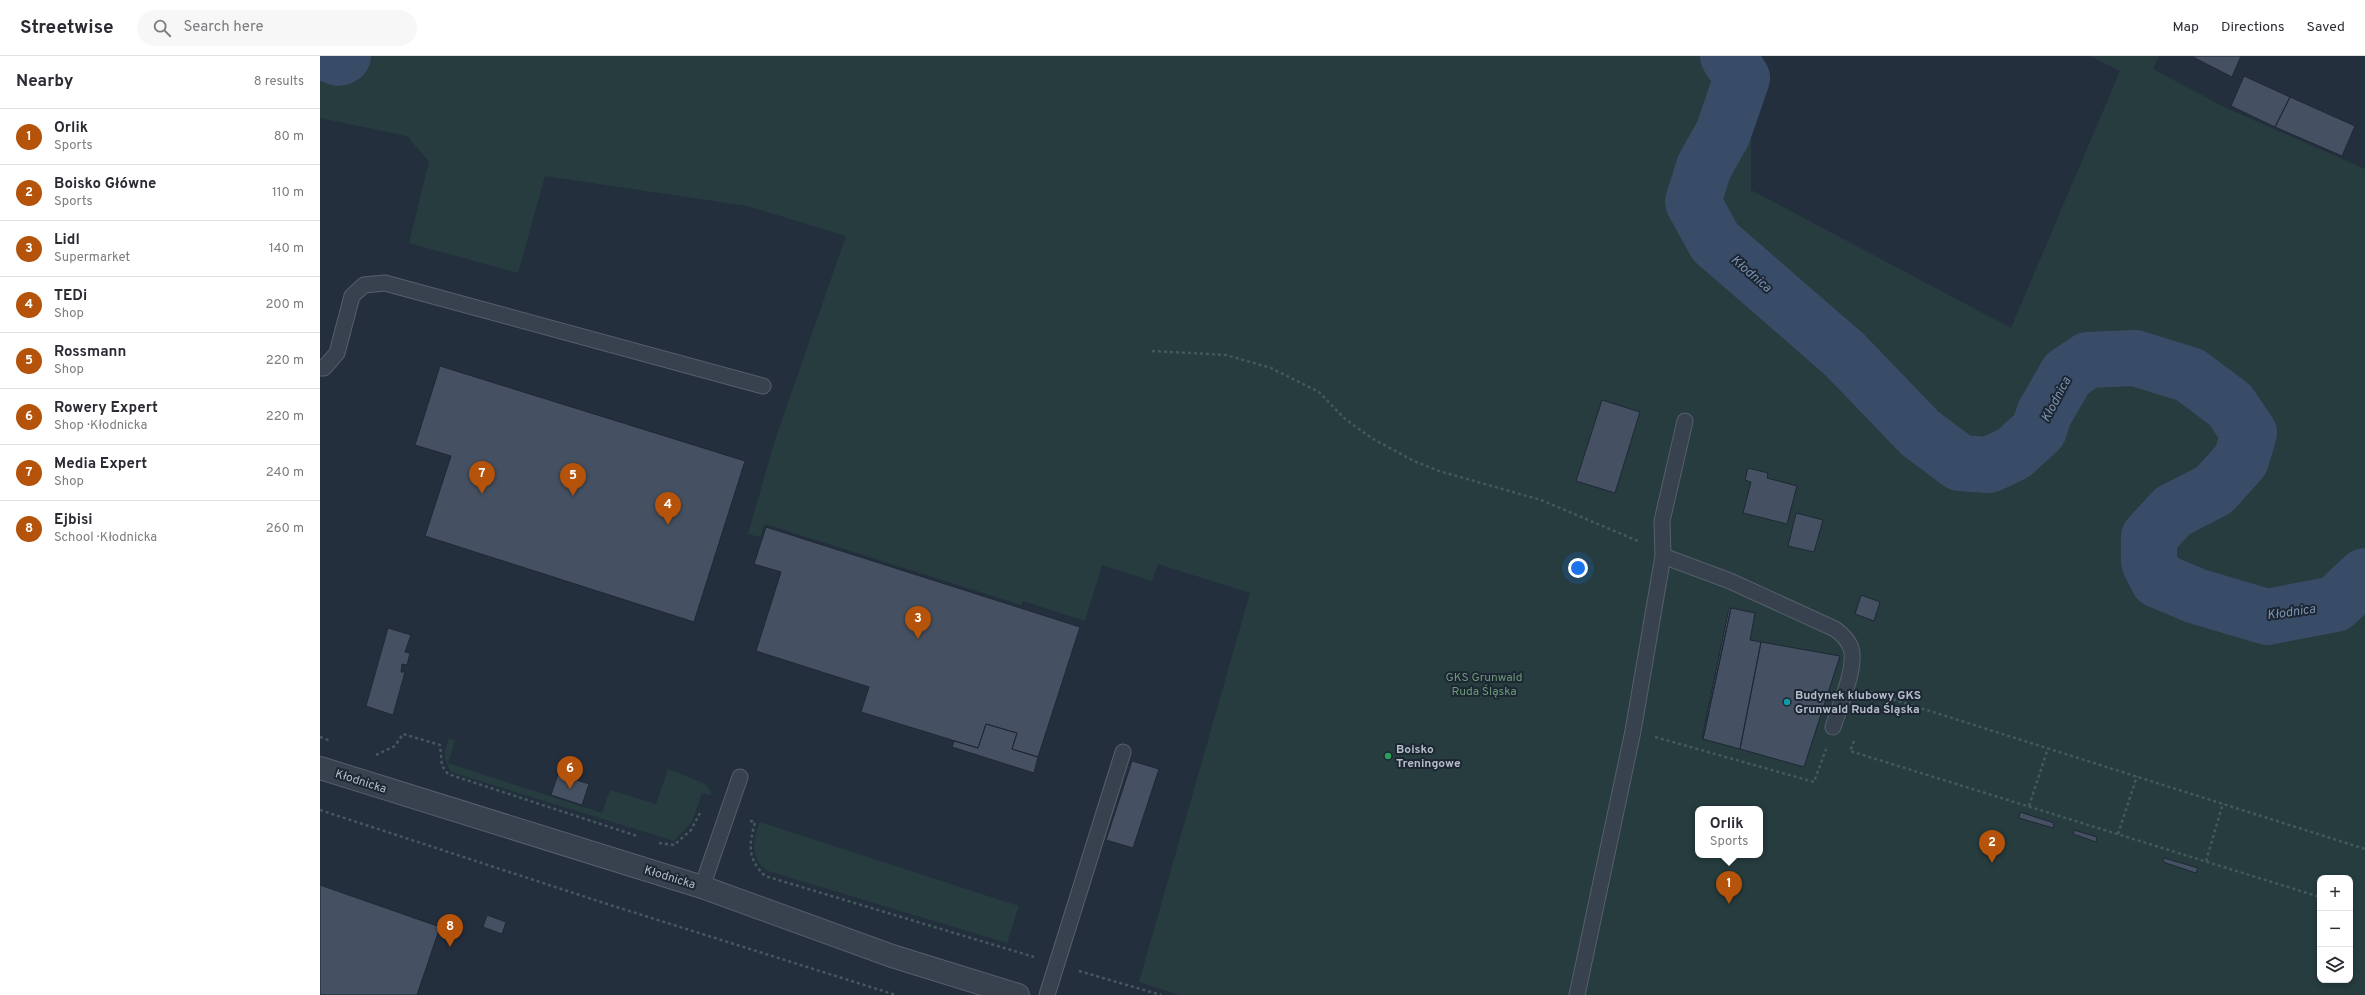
<!DOCTYPE html>
<meta charset="utf-8">
<style>
body{margin:0;font-family:Overpass,sans-serif;background:#f7f7f7;color:#2b2b33}
.controls{position:absolute;right:12px;bottom:12px;display:grid;overflow:hidden;border-radius:8px;box-shadow:0 2px 6px #0003}
.controls button{width:36px;height:36px;display:grid;place-items:center;padding:0;border:0;border-bottom:1px solid #e1e1e2;background:#fff;color:#2b2b33;font:20px sans-serif}
.you{position:absolute;left:1258px;top:512px;width:14px;height:14px;margin:-10px;border:3px solid #fff;border-radius:50%;background:#1a73e8;box-shadow:0 0 0 6px #1a73e833}
.badge{display:grid;place-items:center;width:26px;height:26px;border-radius:50%;background:#b45309;color:#fff;font-size:13px;font-weight:700}
.pin{position:absolute;translate:-50% -33px;filter:drop-shadow(0 1px 2px #0008)}
.pin::after{content:'';position:absolute;top:21px;width:14px;height:12px;background:inherit;clip-path:polygon(0 0,100% 0,50% 100%)}
.popup{position:absolute;left:1375px;top:750px;width:68px;height:52px;box-sizing:border-box;display:grid;place-content:center;border-radius:8px;background:#fff;filter:drop-shadow(0 1px 3px #0005);font-size:13px;white-space:nowrap;color:#7c7c81}
.popup b{font-size:15px;color:#2b2b33}
.popup::after{content:'';position:absolute;left:50%;top:100%;margin-left:-8px;border:8px solid transparent;border-top-color:#fff}
.list{margin:0;padding:0;list-style:none}
h2{display:flex;justify-content:space-between;align-items:center;height:52px;margin:0;padding:0 16px;font-size:17px}
h2 small{font-size:13px;font-weight:400;color:#7c7c81}
.list li{display:grid;grid-template-columns:26px 1fr auto;gap:12px;align-items:center;box-sizing:border-box;height:56px;padding:0 16px;border-top:1px solid #e1e1e2}
.list b{display:block;font-size:15px;white-space:nowrap}
.list p{margin:0;font-size:13px;white-space:nowrap;color:#7c7c81}
.list em{font-size:13px;font-style:normal;color:#7c7c81}
.icon{flex:none;width:22px;height:22px;fill:none;stroke:currentColor;stroke-width:2;stroke-linecap:round;stroke-linejoin:round}
.map{position:relative;flex:none;width:2045px;height:939px;overflow:hidden}
header{display:flex;align-items:center;gap:24px;box-sizing:border-box;height:56px;padding:0 20px;background:#fff;border-bottom:1px solid #e1e1e2}
header strong{font-size:19px}
nav{display:flex;gap:22px;margin-inline-start:auto;font-size:14px}
.search{width:280px;height:36px;background:#f7f7f7;display:flex;align-items:center;gap:10px;box-sizing:border-box;padding:0 14px;border-radius:22px;color:#7c7c81;font-size:15px}
main{display:flex}
aside{flex:1;background:#fff}
.map>svg:first-child{display:block}
.green{fill:#263c3f;fill-rule:evenodd}
.lines{fill:none;stroke-linecap:round;stroke-linejoin:round}
.river{stroke:#394c67;stroke-width:56}
.building{fill:#455162;stroke:#1f2835}
.service-casing{stroke:#565f6c;stroke-width:17}
.tertiary-casing{stroke:#565f6c;stroke-width:24}
.path{stroke:#44595c;stroke-width:2.5;stroke-dasharray:3 3;stroke-linecap:butt}
.service{stroke:#38414e;stroke-width:15}
.tertiary{stroke:#38414e;stroke-width:22}
.culture-dot{fill:#0f9aa8;stroke:#1d2633;stroke-width:1.5}
.leisure-dot{fill:#2e9e5b;stroke:#1d2633;stroke-width:1.5}
.labels{text-anchor:middle;stroke-width:4;stroke-linejoin:round;paint-order:stroke}
.park-label{font-size:12px;fill:#6b9a76;stroke:#1d2633}
.poi-label{font-size:12px;font-weight:bold;fill:#b4bcc9;stroke:#1d2633;text-anchor:start}
.street-label{font-size:12px;fill:#b4bcc9;stroke:#1d2633}
.water-label{font-size:13px;font-style:italic;fill:#7c92b1;stroke:#1d2633}
</style>
<header>
<strong>Streetwise</strong>
<div class="search"><svg class="icon" aria-label="search" viewBox="0 0 24 24"><circle cx="10" cy="10" r="6"/><path d="M15 15l6 6"/></svg>Search here</div>
<nav><a>Map</a><a>Directions</a><a>Saved</a></nav>
</header>
<main>
<aside>
<h2>Nearby<small>8 results</small></h2>
<ul class="list">
<li><span class="badge">1</span><div><b>Orlik</b><p>Sports</p></div><em>80 m</em></li>
<li><span class="badge">2</span><div><b>Boisko Główne</b><p>Sports</p></div><em>110 m</em></li>
<li><span class="badge">3</span><div><b>Lidl</b><p>Supermarket</p></div><em>140 m</em></li>
<li><span class="badge">4</span><div><b>TEDi</b><p>Shop</p></div><em>200 m</em></li>
<li><span class="badge">5</span><div><b>Rossmann</b><p>Shop</p></div><em>220 m</em></li>
<li><span class="badge">6</span><div><b>Rowery Expert</b><p>Shop · Kłodnicka</p></div><em>220 m</em></li>
<li><span class="badge">7</span><div><b>Media Expert</b><p>Shop</p></div><em>240 m</em></li>
<li><span class="badge">8</span><div><b>Ejbisi</b><p>School · Kłodnicka</p></div><em>260 m</em></li>
</ul>
</aside>
<div class="map">
<svg width="2045" height="939" viewBox="0 0 2045 939">
<rect width="100%" height="100%" fill="#242f3e"/>
<path class="green" d="M0 0H1433L1435 16 1431 42V134L1691 272 1800 15 1770 0H1839L1833 13 1906 52 2045 113V939H860L819 926 930 537 838 508 832 525 782 509 765 565 703 545 701 549 445 468 440 481 428 478 455 384 526 180 427 150 225 120 198 217 89 187 109 106 87 80 0 62ZM1378 753H1440V799H1378ZM2000 822H2030V924H2000Z
M129 682 135 685 128 707 282 757 290 734 336 748 348 713 383 727 388 731 392 739 382 737 372 766 354 785 131 716C123 703 124 696 129 682Z
M440 766 699 850 687 887 448 815C430 803 432 784 440 766Z"/>
<g class="lines">
<path class="river" d="M13 0 19 2 23 0
M1408 0 1422 22 1403 77 1384 111 1373 146 1395 186 1525 299 1600 377 1640 407 1669 409 1694 397 1719 374 1724 358 1747 318 1768 304 1815 302 1870 319 1910 349 1929 377 1921 404 1894 434 1853 455 1829 481V506L1838 524 1876 540 1947 561 2015 548 2045 520"/>
</g>
<path class="building" d="M1871 0H1921L1912 21Z
M1924 20 1970 41 1955 71 1911 50Z
M1970 41 2035 70 2022 100 1955 71Z
M120 310 425 405 374 566 105 480 131 400 95 389Z
M1282 344 1320 356 1295 437 1256 425Z
M1428 412 1448 417 1447 422 1477 430 1467 468 1423 457 1431 426 1425 424Z
M1476 457 1503 464 1494 496 1468 490Z
M446 471 760 571 718 701 692 693 697 677 666 668 658 692 541 656 549 631 436 595 461 516 434 508Z
M1541 539 1560 546 1554 565 1535 558Z
M1409 552H1411L1383 683 1382 682Z
M1411 552 1435 557 1430 584 1441 586 1420 693 1383 683Z
M68 572 91 579 85 596 90 597 87 609 82 608 81 616H85L73 659 46 650Z
M1441 586 1520 600 1484 711 1420 693Z
M666 668 697 677 692 693 718 701 714 717 632 691 634 685 658 692Z
M812 705 839 713 813 792 786 784Z
M238 718 269 728 262 749 231 739Z
M1700 756 1734 767 1733 772 1699 762Z
M1754 774 1777 781 1776 786 1753 778Z
M1844 802 1878 812 1876 817 1843 806Z
M0 829 120 871 97 939H0Z
M167 859 186 866 182 878 163 871Z"/>
<g class="lines">
<defs>
<path id="service" d="M0 312H4L17 297 32 240 44 229 65 227 443 330
M1343 500 1410 525 1515 573C1522 578 1528 584 1531 592 1537 611 1519 652 1513 671
M382 831 420 721
M727 939 803 696
M1257 939 1313 675 1343 500 1342 465 1365 365"/>
<path id="tertiary" d="M0 712 382 831 572 900 698 939"/>
</defs>
<use href="#service" class="service-casing"/>
<use href="#tertiary" class="tertiary-casing"/>
<path class="path" d="M832 295 906 299 951 312 999 336 1024 362 1053 383 1094 405 1119 415 1221 444 1318 485
M1550 636 2045 793
M0 681 11 685
M1335 681 1494 726 1506 693
M1534 685 1530 695 2000 841
M56 699 75 690 83 678 120 689 122 710 128 718 317 780
M1709 750 1728 692
M0 754 287 848 576 939
M430 765 435 766C429 790 427 802 445 820L714 901
M1798 778 1817 720
M339 787 354 789 371 774 381 755
M1886 805 1903 747
M2030 850H2031
M759 915 841 939"/>
<use href="#service" class="service"/>
<use href="#tertiary" class="tertiary"/>
</g>
<circle class="culture-dot" cx="1467" cy="646" r="4"/>
<circle class="leisure-dot" cx="1068" cy="700" r="4"/>
<g class="labels">
<g class="park-label">
<text x="1164" y="625">GKS Grunwald<tspan x="1164" dy="14">Ruda Śląska</tspan></text>
</g>
<g class="poi-label">
<text x="1475" y="643">Budynek klubowy GKS<tspan x="1475" dy="14">Grunwald Ruda Śląska</tspan></text>
<text x="1076" y="697">Boisko<tspan x="1076" dy="14">Treningowe</tspan></text>
</g>
<g class="street-label">
<text transform="translate(41 725) rotate(18)" y="4">Kłodnicka</text>
<text transform="translate(350 821) rotate(17)" y="4">Kłodnicka</text>
</g>
<g class="water-label">
<text transform="translate(1432 217) rotate(41)" y="5">Kłodnica</text>
<text transform="translate(1735 343) rotate(-62)" y="5">Kłodnica</text>
<text transform="translate(1971 555) rotate(-8)" y="5">Kłodnica</text>
</g>
</g>
</svg>
<div class="controls">
<button>+</button>
<button>−</button>
<button><svg class="icon" aria-label="layers" viewBox="0 0 24 24"><path d="M12 4l9 5-9 5-9-5zM3 14l9 5 9-5"/></svg></button>
</div>
<div class="you"></div>
<div class="pin badge" style="left:1409px;top:848px">1</div>
<div class="popup"><b>Orlik</b>Sports</div>
<div class="pin badge" style="left:1672px;top:807px">2</div>
<div class="pin badge" style="left:598px;top:583px">3</div>
<div class="pin badge" style="left:348px;top:469px">4</div>
<div class="pin badge" style="left:253px;top:440px">5</div>
<div class="pin badge" style="left:250px;top:733px">6</div>
<div class="pin badge" style="left:162px;top:438px">7</div>
<div class="pin badge" style="left:130px;top:891px">8</div>
</div>
</main>
